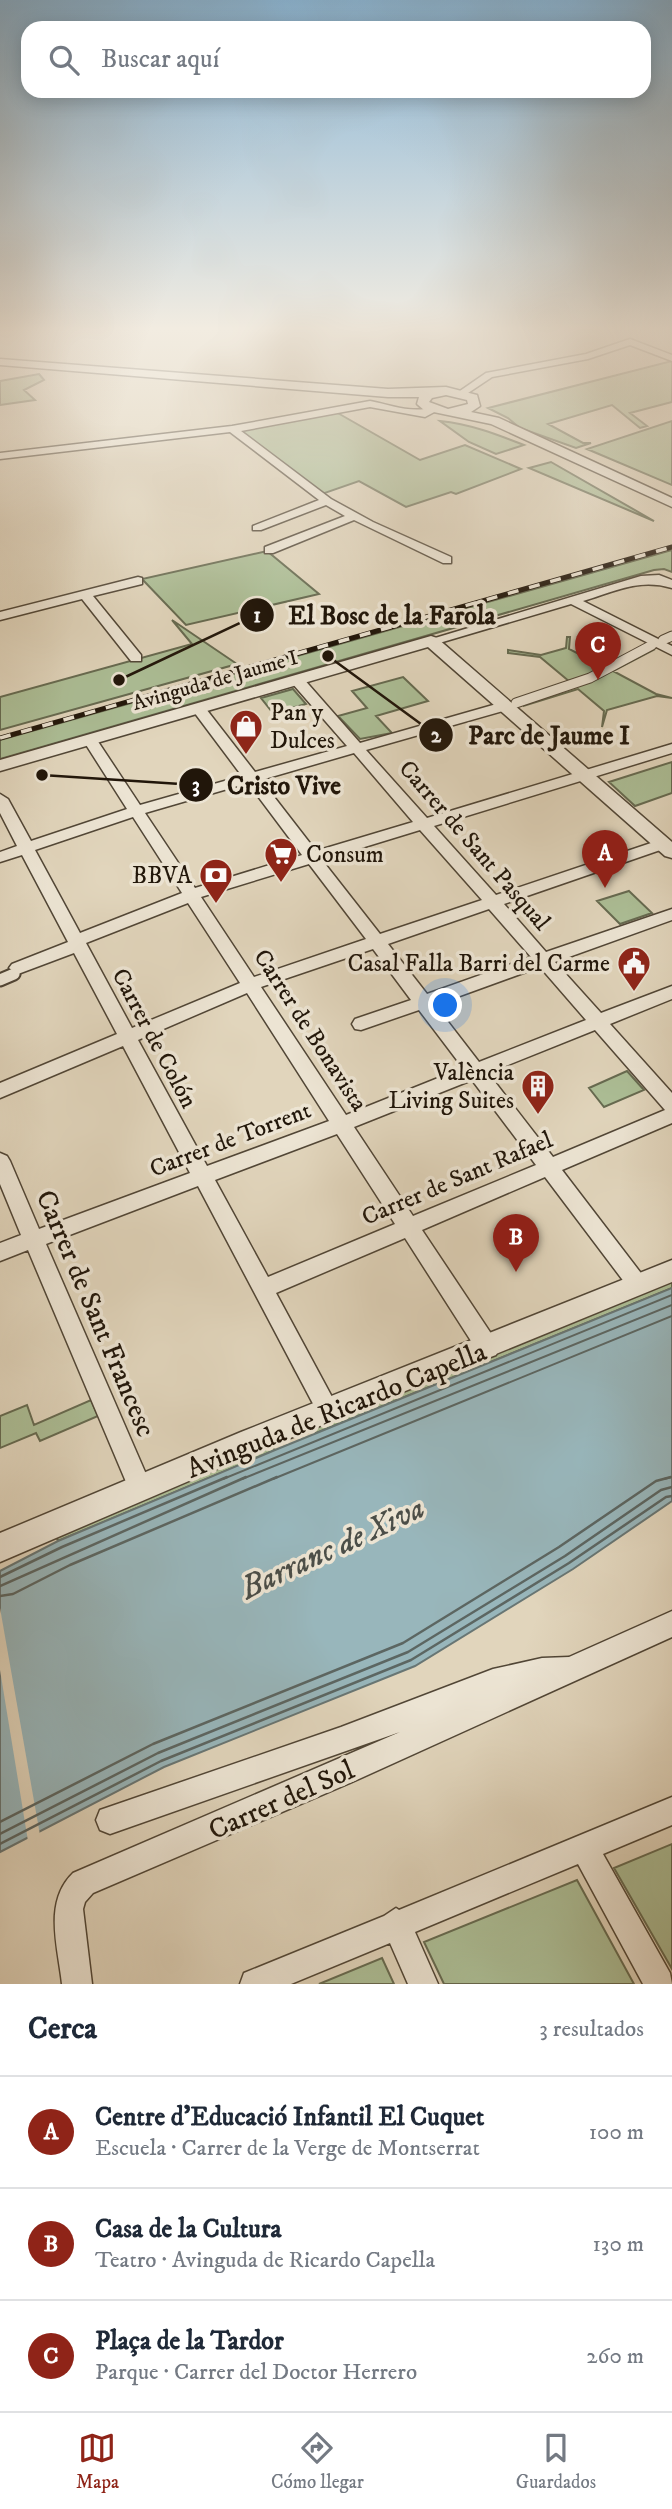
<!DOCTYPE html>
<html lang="es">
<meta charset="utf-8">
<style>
body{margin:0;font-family:"IM FELL DW Pica",serif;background:#f2f2f3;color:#1f2937}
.you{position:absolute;left:446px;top:1006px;width:24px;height:24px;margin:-18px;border:5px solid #fff;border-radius:50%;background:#1a73e8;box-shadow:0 0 0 10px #1a73e833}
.badge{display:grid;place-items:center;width:46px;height:46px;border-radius:50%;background:#8f2418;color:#fff;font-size:23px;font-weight:700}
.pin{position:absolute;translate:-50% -58px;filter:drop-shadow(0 2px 4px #0008)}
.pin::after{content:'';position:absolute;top:37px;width:24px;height:21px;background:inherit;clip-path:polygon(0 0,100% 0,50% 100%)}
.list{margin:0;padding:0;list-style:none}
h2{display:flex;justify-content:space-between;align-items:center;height:91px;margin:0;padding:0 28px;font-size:30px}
h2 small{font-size:23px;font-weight:400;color:#747a83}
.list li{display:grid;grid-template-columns:46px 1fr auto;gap:21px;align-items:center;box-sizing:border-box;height:112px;padding:0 28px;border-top:2px solid #e0e1e3}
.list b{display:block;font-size:26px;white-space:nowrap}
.list p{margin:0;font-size:23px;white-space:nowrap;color:#747a83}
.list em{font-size:23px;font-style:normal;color:#747a83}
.icon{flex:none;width:38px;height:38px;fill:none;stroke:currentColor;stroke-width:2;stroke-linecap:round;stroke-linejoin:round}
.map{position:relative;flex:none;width:672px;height:1984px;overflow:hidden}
.search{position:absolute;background:#fff;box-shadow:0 4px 18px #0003;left:21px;right:21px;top:21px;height:77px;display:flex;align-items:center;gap:18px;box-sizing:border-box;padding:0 24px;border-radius:21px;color:#747a83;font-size:26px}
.sheet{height:427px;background:#fff}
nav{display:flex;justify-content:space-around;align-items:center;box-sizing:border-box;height:98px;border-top:2px solid #e0e1e3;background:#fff;font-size:19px;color:#747a83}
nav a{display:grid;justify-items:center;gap:4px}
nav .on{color:#8f2418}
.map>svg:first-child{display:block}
.green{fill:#acbe96;stroke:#666a50;stroke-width:2}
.water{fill:#98b6bb;stroke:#687674;stroke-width:2}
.pier{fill:#e1d5bc}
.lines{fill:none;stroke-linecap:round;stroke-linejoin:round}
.shore-far1{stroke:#5c6662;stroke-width:2}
.shore{stroke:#5c6662;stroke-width:2.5}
.pedestrian-far1-casing{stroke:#514636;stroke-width:11}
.pedestrian-casing{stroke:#514636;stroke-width:15}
.minor-casing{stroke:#514636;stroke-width:3}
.tertiary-casing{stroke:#514636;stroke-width:3}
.pedestrian-far1{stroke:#ece4d3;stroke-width:9}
.pedestrian{stroke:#ece4d3;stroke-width:11}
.minor{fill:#ece4d3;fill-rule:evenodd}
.tertiary{fill:#ece4d3;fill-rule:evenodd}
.rail-casing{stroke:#21160a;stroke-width:5}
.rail{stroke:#ece4d3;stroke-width:3.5;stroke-dasharray:11;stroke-linecap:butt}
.labels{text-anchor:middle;stroke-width:7;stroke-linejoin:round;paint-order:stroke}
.far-street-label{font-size:21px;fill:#21160a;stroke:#ece4d3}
.poi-label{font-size:24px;fill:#21160a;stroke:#ece4d3;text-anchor:end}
.street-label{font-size:24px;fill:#21160a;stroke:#ece4d3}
.near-street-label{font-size:28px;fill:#21160a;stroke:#ece4d3}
.near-water-label{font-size:32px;font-style:italic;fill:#4b4e48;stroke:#ece4d3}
.leader{fill:none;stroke:#21160a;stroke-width:2.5}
.callout-dot{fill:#21160a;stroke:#ece4d3;stroke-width:2.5}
.mark-label{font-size:21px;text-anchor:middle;font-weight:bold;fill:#fff}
.callout-label{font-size:26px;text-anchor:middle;font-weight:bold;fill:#21160a;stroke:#ece4d3;stroke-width:7;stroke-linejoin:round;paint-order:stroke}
</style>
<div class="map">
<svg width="672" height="1984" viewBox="0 0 672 1984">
<rect width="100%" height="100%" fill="#e1d5bc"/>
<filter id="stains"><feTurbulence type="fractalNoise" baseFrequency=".00286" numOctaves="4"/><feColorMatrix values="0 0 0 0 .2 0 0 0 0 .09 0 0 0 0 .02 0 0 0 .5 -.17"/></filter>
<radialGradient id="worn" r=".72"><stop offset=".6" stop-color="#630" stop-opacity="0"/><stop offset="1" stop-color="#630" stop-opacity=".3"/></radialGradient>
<path class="green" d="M672 361V402L630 413 647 426 640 428 612 405 548 424 583 443H591L576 448 520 428 508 418 488 408Z
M39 374 44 380 24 390 35 400 0 405V381Z
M336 412 420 460 465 445 521 469 456 494 451 492 406 507 359 481 322 494 237 429Z
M440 421C470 424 496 434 524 445L496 454 469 442Z
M672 421V485L587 449Z
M551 462 654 521 529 468Z
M672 550V572L664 569 654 570 0 759V740Z
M267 551 319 594 186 625 142 579Z
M172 620 237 664 0 730V697L192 644Z
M567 637H570L569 649 604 667 655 649 613 671 656 694 672 698 657 696 607 710 602 727 604 711 578 689 523 706 570 682 540 657 508 653V650L541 655 566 648Z
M403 677 428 701 376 716 392 733 360 739 338 716 367 708 352 691Z
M293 689 306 704 273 713 261 698Z
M672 762V793L635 806 609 782Z
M629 891 652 913 620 924 597 901Z
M627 1071 644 1090 604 1107 589 1088Z
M672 1281V1288L316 1433 312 1427Z
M91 1400 98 1416 40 1441 36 1433 0 1448V1416L27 1405 34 1425Z
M272 1444 275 1450 58 1541 55 1534Z
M672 1844V1969L614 1868Z
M577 1880 634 1984H444L424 1942Z
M382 1958 394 1984H319Z"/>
<path class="water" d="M672 1288V1501L573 1569 415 1666 164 1767 0 1852V1571L58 1541 275 1450Z"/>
<path class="pier" d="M0 1608 40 1835 28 1841 0 1670Z"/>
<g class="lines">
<path class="shore-far1" d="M223 1479 672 1295
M242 1479 672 1305
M273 1479 672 1316
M664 1479 672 1477"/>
<path class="shore" d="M0 1577 62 1547 227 1477
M0 1586 246 1477
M0 1596 13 1594 70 1565 277 1477
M0 1822 153 1744 403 1643 559 1547 656 1481 671 1477
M0 1834 158 1753 408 1652 565 1556 661 1490 672 1487
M0 1844 161 1761 411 1660 569 1563 666 1497 672 1496"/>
<defs>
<path id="pedestrian-far1" d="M663 640 672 636
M516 703 590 678 652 645"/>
<path id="pedestrian" d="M0 980 14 974"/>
<path id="minor" d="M630 339 672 355V361L630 345 588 359 492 377 465 395 457 393 486 373 586 354Z
M370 401C391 405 413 414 433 407L438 410 425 417 370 407 241 431 331 499 373 522 451 557V563H443L354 520 273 553H265V547L345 516 326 505 261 530H253V526L319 500 230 432 0 459V453L232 426Z
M659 575 672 580V588C639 578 616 591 583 601L672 646V655L571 604 436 644H426L425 641 641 576Z
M138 577 142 578V584L93 596 141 655V661H131L82 599 0 620V612Z
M297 676 302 677 360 743 500 703H510V709L366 750 427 818 672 744V753L434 826 496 895 657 841 663 839 671 844 669 847 504 904 546 952 672 909V920L555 962 601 1013 672 986V999L610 1024 672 1093V1123L562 1170 650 1285 647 1291 639 1294 631 1291 545 1177 422 1230 496 1341 499 1348 496 1355 488 1358 480 1355 405 1238 276 1293 339 1410 336 1417 328 1420 320 1417 198 1186 46 1244 152 1488 148 1496 140 1499 132 1496 28 1250 0 1261V1243L21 1235 0 1184V1153L7 1156 10 1161 39 1229 190 1173 123 1046 0 1098V1083L117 1034 74 953 18 974 9 968 12 964 68 942 22 855 0 862V852L17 846 0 813V794L8 799 31 841 127 809 83 740 90 736 95 737 140 805 242 776 191 708 198 704 203 705 255 772 347 746 292 683V677ZM354 753 413 822 316 851 261 780ZM248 783 302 855 195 888 145 813ZM133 817 182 893 80 933 35 850ZM420 830 482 900 380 934 322 860ZM309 864 366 939 254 977 201 897ZM188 903 240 983 132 1028 86 943ZM489 909 531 957 427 994 388 944ZM373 949 411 1000 355 1019 352 1024 355 1029 361 1030 419 1010 463 1068 346 1115 261 987ZM540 967 586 1020 479 1062 435 1005ZM247 993 329 1121 207 1166 138 1040ZM595 1030 665 1110 553 1157 488 1073ZM472 1080 536 1165 413 1216 354 1127ZM337 1134 395 1224 268 1277 215 1180Z
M672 1611V1637L350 1783 93 1893 85 1902 83 1909 92 1984H62C58 1947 43 1902 73 1873L400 1732 110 1834 100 1830 96 1820 100 1810 341 1727 493 1669 542 1658 569 1657Z
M672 1797V1825L603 1854 670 1973 672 1984H643L578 1864 415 1932 438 1984H408L390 1943 291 1984H240L244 1973 384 1916 396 1908 399 1910Z"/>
<path id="tertiary" d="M0 359 388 389 446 387 477 395 480 406 471 412 499 418 672 498V507L491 424 424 410 417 404 419 397H388L0 365ZM446 395 467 400 468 404 448 409 429 402 432 398Z
M431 636 437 638 672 842V858L665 856 428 647 0 771V760Z
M672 1260V1282L261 1450 0 1562V1533L241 1432Z"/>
</defs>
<use href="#pedestrian-far1" class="pedestrian-far1-casing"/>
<use href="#pedestrian" class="pedestrian-casing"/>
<use href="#minor" class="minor-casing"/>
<use href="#tertiary" class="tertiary-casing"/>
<use href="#pedestrian-far1" class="pedestrian-far1"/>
<use href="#pedestrian" class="pedestrian"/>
<use href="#minor" class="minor"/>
<use href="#tertiary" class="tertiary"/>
<defs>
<path id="rail" d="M0 738 672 547"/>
</defs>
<use href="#rail" class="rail-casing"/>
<use href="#rail" class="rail"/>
</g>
<linearGradient id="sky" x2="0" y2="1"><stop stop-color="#88b5d6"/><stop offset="0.54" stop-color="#f2ece1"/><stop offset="1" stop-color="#f2ece1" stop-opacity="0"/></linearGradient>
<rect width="672" height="609" fill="url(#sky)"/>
<defs>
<symbol id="shop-pin" viewBox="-11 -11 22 30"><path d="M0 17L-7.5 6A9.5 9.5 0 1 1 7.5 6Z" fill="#8f2418" stroke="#ece4d3"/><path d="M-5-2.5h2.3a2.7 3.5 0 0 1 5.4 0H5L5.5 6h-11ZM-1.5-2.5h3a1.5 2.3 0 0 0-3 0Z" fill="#fff"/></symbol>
<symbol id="supermarket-pin" viewBox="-11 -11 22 30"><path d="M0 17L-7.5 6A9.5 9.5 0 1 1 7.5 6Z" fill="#8f2418" stroke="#ece4d3"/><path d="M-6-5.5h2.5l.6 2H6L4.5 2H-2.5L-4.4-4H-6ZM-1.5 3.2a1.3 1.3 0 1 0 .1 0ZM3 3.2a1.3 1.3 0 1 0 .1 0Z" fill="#fff"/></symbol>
<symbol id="bank-pin" viewBox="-11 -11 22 30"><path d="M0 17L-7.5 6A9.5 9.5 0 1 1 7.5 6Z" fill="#8f2418" stroke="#ece4d3"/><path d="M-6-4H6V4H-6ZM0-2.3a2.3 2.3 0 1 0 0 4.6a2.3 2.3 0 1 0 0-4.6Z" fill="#fff"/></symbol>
<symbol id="civic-pin" viewBox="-11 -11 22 30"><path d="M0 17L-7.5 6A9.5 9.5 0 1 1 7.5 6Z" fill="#8f2418" stroke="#ece4d3"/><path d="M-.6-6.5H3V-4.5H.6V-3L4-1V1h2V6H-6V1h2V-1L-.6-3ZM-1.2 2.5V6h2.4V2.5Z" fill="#fff"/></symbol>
<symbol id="building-pin" viewBox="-11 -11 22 30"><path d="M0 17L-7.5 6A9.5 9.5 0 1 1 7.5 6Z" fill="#8f2418" stroke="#ece4d3"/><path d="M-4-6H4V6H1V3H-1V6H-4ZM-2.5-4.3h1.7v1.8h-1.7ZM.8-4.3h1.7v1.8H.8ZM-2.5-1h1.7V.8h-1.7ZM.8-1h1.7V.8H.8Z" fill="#fff"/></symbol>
</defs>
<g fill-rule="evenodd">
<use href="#shop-pin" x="227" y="707" width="38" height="52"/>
<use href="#supermarket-pin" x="262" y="835" width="38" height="52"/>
<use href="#bank-pin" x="197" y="856" width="38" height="52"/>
<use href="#civic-pin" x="615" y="944" width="38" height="52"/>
<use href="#building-pin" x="519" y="1067" width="38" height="52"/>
</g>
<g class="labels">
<g class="far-street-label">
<text transform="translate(215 680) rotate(-16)" y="7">Avinguda de Jaume I</text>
</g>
<g class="poi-label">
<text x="270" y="720" text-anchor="start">Pan y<tspan x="270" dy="28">Dulces</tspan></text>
<text x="306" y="862" text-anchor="start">Consum</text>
<text x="192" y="883">BBVA</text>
<text x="610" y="971">Casal Falla Barri del Carme</text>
<text x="514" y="1080">València<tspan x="514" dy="28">Living Suites</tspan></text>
</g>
<g class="street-label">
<text transform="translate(475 845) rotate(49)" y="8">Carrer de Sant Pasqual</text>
<text transform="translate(311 1030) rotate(57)" y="8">Carrer de Bonavista</text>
<text transform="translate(155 1038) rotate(62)" y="8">Carrer de Colón</text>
<text transform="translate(230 1139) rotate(-21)" y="8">Carrer de Torrent</text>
<text transform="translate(457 1178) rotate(-23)" y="8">Carrer de Sant Rafael</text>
</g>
<g class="near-street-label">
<text transform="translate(97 1313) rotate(67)" y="10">Carrer de Sant Francesc</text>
<text transform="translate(336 1409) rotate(-22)" y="10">Avinguda de Ricardo Capella</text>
<text transform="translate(281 1799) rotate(-24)" y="10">Carrer del Sol</text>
</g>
<g class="near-water-label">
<text transform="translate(332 1547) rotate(-25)" y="11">Barranc de Xiva</text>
</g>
</g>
<path class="leader" d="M119 680L257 615M328 656L436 735M42 775L196 785"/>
<g class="callout-dot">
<circle cx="119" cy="680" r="7"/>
<circle cx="328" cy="656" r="7"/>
<circle cx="42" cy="775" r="7"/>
<circle cx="257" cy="615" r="18"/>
<circle cx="436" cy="735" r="18"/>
<circle cx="196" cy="785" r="18"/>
</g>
<g class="mark-label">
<text x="257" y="622">1</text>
<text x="436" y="742">2</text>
<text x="196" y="792">3</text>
</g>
<g class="callout-label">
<text x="392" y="624">El Bosc de la Farola</text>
<text x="549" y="744">Parc de Jaume I</text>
<text x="284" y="794">Cristo Vive</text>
</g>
<rect width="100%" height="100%" filter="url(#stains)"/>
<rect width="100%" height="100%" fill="url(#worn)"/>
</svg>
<div class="you"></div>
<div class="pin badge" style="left:605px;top:888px">A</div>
<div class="pin badge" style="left:516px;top:1272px">B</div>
<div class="pin badge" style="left:598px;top:680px">C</div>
<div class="search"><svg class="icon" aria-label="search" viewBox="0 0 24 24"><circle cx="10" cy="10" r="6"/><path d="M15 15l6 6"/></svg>Buscar aquí</div>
</div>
<section class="sheet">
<h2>Cerca<small>3 resultados</small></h2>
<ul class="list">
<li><span class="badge">A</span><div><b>Centre d'Educació Infantil El Cuquet</b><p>Escuela · Carrer de la Verge de Montserrat</p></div><em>100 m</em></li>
<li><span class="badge">B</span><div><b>Casa de la Cultura</b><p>Teatro · Avinguda de Ricardo Capella</p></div><em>130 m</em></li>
<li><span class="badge">C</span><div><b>Plaça de la Tardor</b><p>Parque · Carrer del Doctor Herrero</p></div><em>260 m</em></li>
</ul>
</section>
<nav>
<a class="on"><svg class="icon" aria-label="map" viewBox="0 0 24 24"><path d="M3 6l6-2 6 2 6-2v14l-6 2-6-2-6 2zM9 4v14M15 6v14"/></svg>Mapa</a>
<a><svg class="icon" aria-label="directions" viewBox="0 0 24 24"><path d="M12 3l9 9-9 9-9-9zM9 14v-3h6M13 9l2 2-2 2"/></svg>Cómo llegar</a>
<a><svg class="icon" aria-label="saved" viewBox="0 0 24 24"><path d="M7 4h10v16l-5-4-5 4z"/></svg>Guardados</a>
</nav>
